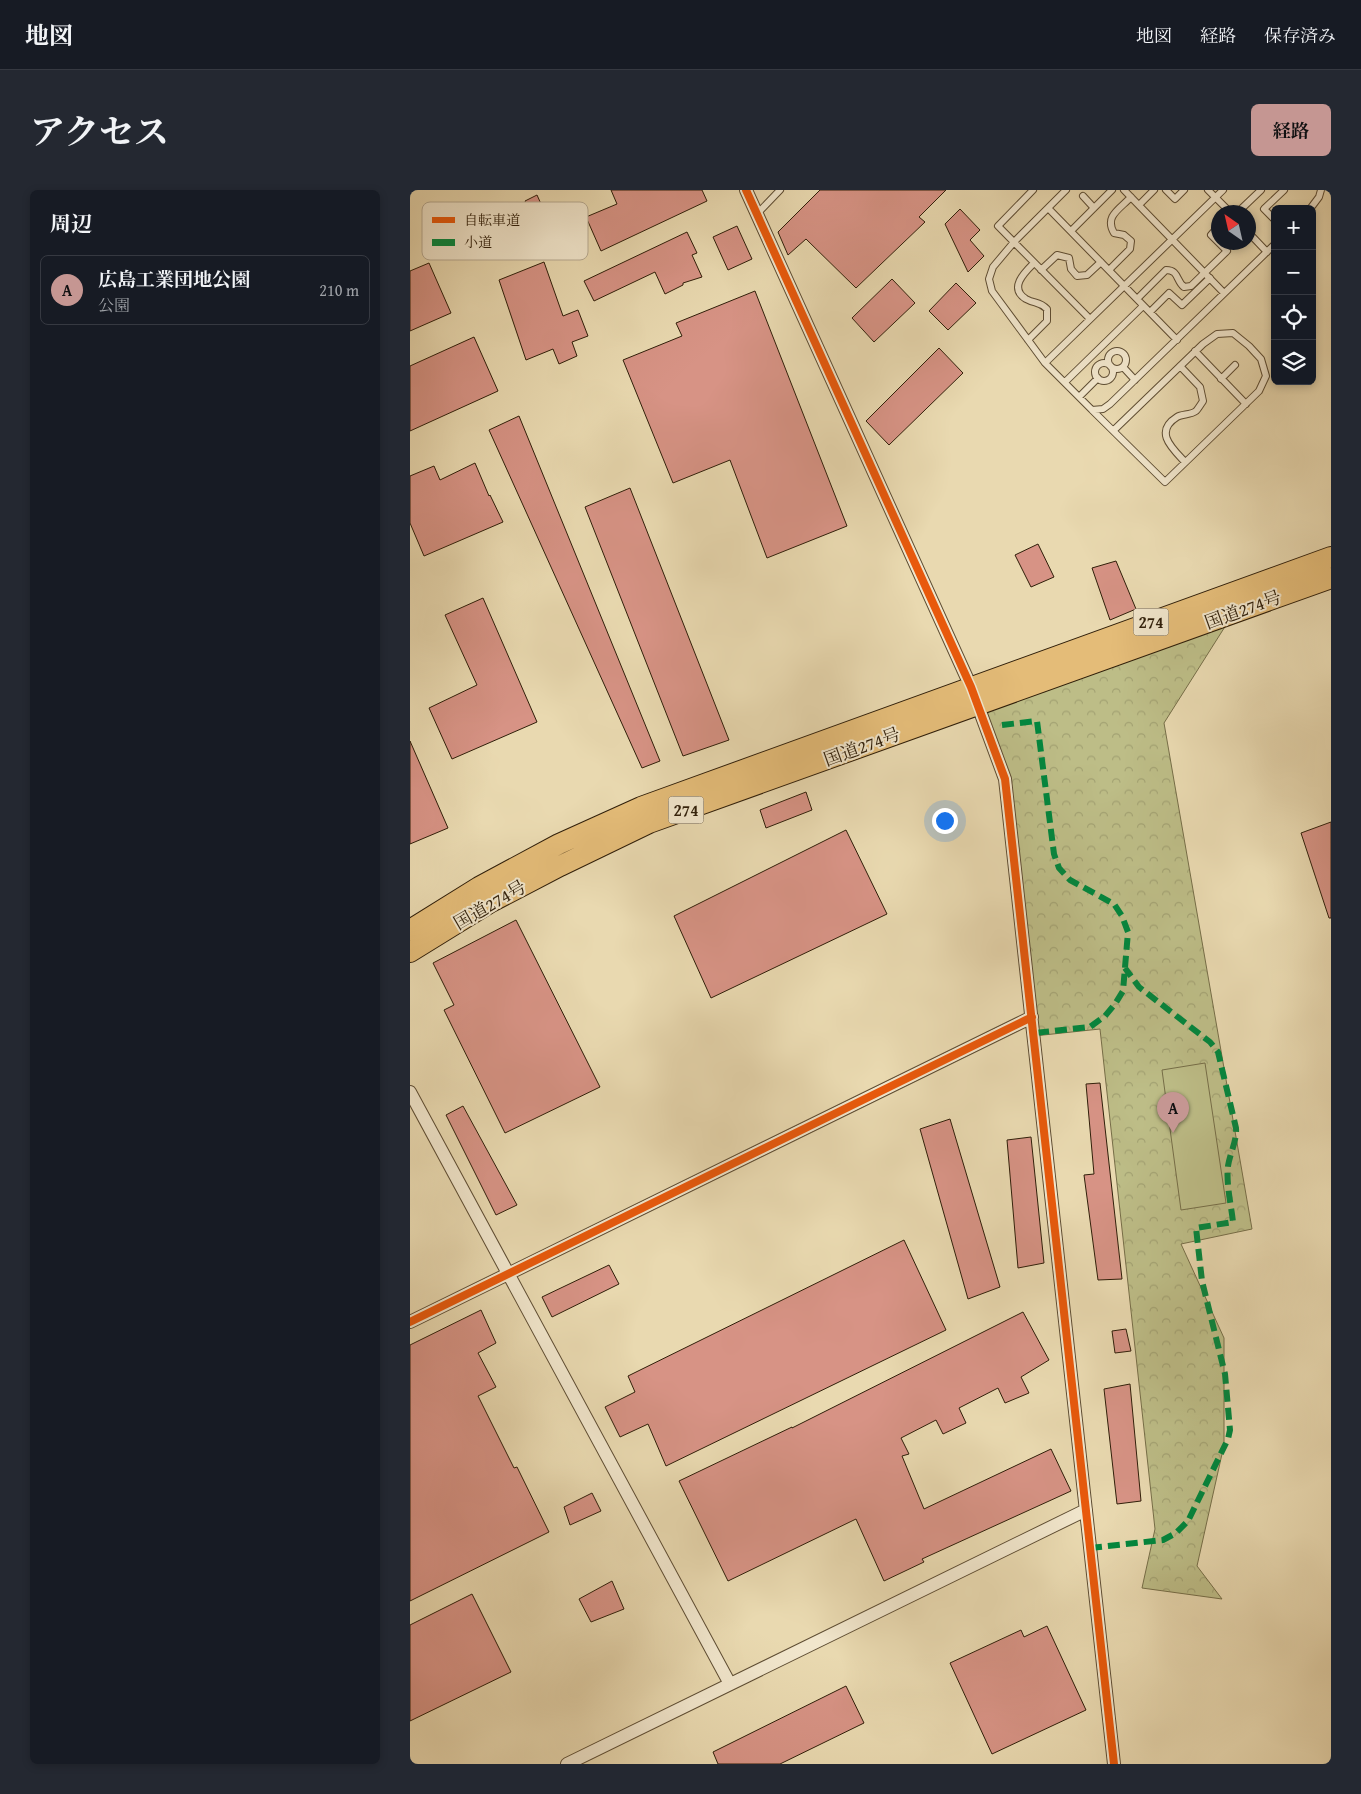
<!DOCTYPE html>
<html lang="ja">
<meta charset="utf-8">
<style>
body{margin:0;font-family:"Gentium Book Plus","Noto Serif JP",serif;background:#242831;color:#f1f3f6}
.controls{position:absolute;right:15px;top:15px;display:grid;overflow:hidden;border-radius:8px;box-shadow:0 2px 8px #0003}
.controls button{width:45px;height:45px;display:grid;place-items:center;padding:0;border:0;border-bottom:1px solid #363941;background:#171b24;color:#f1f3f6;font:25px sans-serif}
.compass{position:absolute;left:801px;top:15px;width:45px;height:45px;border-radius:50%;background:#171b24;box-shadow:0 2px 8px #0003;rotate:326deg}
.you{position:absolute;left:534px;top:630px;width:18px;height:18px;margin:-12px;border:4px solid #fff;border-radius:50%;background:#1a73e8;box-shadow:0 0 0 8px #1a73e833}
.badge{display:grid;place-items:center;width:32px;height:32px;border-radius:50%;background:#c59692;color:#111;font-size:16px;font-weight:700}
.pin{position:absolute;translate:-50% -41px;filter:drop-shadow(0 1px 2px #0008)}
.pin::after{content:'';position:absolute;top:26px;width:18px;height:15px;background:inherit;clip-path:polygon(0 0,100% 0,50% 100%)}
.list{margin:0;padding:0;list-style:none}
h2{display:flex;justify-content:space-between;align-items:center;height:65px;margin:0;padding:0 20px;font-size:21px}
h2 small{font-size:16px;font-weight:400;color:#9ea1a6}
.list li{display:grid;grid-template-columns:32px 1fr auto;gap:15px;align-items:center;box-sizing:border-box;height:70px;margin:0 10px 10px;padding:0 10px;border:1px solid #363941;border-radius:8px}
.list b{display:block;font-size:19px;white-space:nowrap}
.list p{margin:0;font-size:16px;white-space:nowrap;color:#9ea1a6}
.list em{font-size:16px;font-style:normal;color:#9ea1a6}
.icon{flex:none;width:28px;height:28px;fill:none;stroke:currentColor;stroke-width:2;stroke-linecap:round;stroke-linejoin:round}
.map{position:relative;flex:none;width:921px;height:1574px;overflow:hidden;border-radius:8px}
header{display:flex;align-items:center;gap:30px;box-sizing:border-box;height:70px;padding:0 25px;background:#171b24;border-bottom:1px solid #363941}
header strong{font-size:24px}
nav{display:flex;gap:28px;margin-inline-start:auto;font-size:18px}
.intro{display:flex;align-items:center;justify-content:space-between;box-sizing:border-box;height:120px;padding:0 30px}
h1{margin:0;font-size:35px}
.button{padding:12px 22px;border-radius:8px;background:#c59692;color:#111;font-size:18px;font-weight:700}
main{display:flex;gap:30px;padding:0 30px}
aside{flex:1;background:#171b24;border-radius:8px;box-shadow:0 2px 8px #0003}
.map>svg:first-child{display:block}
.park{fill:url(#park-crowns);stroke:#766e48}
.garden{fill:#bdbd87;stroke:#766e48}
.building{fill:#d79385;stroke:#2f1e09}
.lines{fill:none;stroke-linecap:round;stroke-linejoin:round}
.service-casing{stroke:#5e4d33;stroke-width:8}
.minor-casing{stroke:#5e4d33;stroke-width:14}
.trunk-casing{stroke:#2f1e09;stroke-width:22}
.service{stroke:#f1e6cc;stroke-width:6}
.minor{stroke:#f1e6cc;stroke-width:12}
.trunk{stroke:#e4bc78;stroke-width:20}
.quiet{stroke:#00873e;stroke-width:6;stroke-dasharray:12 6;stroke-linecap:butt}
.cycleway-casing{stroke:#f1e6cc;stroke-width:11}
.cycleway{stroke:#e8590c;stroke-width:8}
.labels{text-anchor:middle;stroke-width:4;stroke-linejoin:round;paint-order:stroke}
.shield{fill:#f1e6cc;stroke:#695a44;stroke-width:1}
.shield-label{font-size:16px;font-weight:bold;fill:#2f1e09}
.street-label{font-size:18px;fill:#2f1e09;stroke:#f1e6cc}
.key{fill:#f1e6cc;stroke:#b7aa92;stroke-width:1}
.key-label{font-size:14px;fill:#2f1e09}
</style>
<header>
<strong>地図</strong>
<nav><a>地図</a><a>経路</a><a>保存済み</a></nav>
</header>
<div class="intro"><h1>アクセス</h1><a class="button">経路</a></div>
<main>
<aside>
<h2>周辺<small></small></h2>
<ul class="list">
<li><span class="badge">A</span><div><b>広島工業団地公園</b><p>公園</p></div><em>210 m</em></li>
</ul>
</aside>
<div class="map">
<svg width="921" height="1574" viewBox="0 0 921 1574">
<defs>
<pattern id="park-crowns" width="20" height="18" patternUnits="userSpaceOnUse" patternTransform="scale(1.25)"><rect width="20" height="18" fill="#bdbd87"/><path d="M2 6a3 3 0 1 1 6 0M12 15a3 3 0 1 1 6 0" fill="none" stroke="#a3a273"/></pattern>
</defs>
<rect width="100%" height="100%" fill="#e9d9b0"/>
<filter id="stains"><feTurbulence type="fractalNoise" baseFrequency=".004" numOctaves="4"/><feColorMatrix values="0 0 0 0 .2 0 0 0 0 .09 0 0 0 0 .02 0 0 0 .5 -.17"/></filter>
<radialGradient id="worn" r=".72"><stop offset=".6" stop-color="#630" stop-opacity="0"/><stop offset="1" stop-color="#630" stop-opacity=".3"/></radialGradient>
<path class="park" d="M823 424 754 533 842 1039 771 1054 814 1148V1255L787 1376 812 1409 732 1398 745 1339 690 839 624 846 595 589 568 515Z"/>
<path class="garden" d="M795 873 816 1013 771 1020 752 880Z"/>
<path class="building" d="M201 0H292L297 11 191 61 176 27 207 14Z
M410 0H536L509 27 515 32 446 98 396 49 378 65 368 42Z
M127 5 136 25 124 31 115 11Z
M550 19 570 40 560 50 574 66 558 82 535 34Z
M327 36 342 69 318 80 303 47Z
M277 42 287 63 282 65 292 87 273 93V95L255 104 245 82 184 111 174 91Z
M134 72 153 126 168 120 178 146 162 152 167 166 149 174 143 159 116 170 89 90Z
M19 73 41 123 0 141V81Z
M482 89 505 113 464 152 442 128Z
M546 93 566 113 538 140 519 121Z
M345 101 437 336 357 368 320 270 263 293 213 170 272 146 266 133Z
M64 147 88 201 0 241V176Z
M529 158 553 183 479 255 456 231Z
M109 226 250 571 232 578 79 240Z
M65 273 79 306 80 305 93 332 14 366 0 333V286L24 276 30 290Z
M220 298 319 550 273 566 175 317Z
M628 354 644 387 621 397 605 365Z
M706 371 726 419 700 430 682 378Z
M73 408 127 532 42 569 19 518 67 495 35 425Z
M0 551 38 638 0 654Z
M396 602 402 620 356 638 350 620Z
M921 632V728H919L891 643Z
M436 640 477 724 301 808 264 726Z
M106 730 190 897 95 943 34 820 44 815 23 773Z
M690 893 712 1089 688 1090 674 985 684 984 676 894Z
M53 916 107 1015 86 1025 36 925Z
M540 929 590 1097 558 1109 510 939Z
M621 947 634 1073 608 1078 597 950Z
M494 1050 536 1140 256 1276 238 1234 210 1247 195 1217 225 1202 218 1186Z
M199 1075 209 1094 142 1127 132 1107Z
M71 1120 86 1153 68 1163 86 1197 68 1206 104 1278 107 1277 139 1342 0 1411V1155Z
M613 1122 639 1170 611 1187 619 1203 595 1213 588 1198 549 1218 556 1233 533 1244 526 1230 491 1248 499 1264 492 1266 514 1319 641 1259 661 1301 512 1369 514 1372 474 1391 446 1329 318 1391 269 1291 382 1237V1238Z
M716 1139 721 1161 705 1163 702 1141Z
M720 1194 731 1311 707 1314 694 1199Z
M182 1303 191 1321 160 1335 154 1317Z
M202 1391 214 1419 181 1432 169 1409Z
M62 1404 101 1482 0 1531V1435Z
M637 1436 676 1520 582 1564 540 1473 611 1440 614 1447Z
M436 1496 454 1533 370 1574H308L303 1562Z"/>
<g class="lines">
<defs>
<path id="service" d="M623 0 588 36 680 129
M656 0 604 52 583 77 579 89 582 101 635 173 682 220 693 219 700 214 865 54
M714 0 814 103
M756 0 765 9 774 0
M798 0 820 22
M673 6 684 18
M729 15 744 0
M638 18 767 150
M900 19 909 7 911 0
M828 22 851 0
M347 24 370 0
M865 30 854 19 874 0
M661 41 702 0
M838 42 857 62
M631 80 647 65 659 68 661 79 667 86 677 85 691 72
M699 80 720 59 721 51 714 45 704 43C694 26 710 19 721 7
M727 109 756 80C769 80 766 91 774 97L781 96 817 61 801 45 808 37
M740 122 759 103 772 115 800 88
M618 150 637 131V119C629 111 625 114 616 109 598 98 615 82 624 73
M785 161 836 214
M698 170a9 9 0 1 1 18 0a9 9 0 1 1-18 0Z
M635 173 813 0
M685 182a9 9 0 1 1 18 0a9 9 0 1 1-18 0Z
M770 176 790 197 793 211C791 214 788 219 786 221 781 225 772 224 767 227 743 242 763 259 775 272
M713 177 725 190
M811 189 825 175
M655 192 733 116
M669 207 688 188
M682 220 755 292 849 201 856 186 851 169 839 156 823 143 807 144 793 154 704 240"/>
<path id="minor" d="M336 0 561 497 595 589 704 1574
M0 902 320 1494
M0 1132 622 827
M157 1574 676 1320"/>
<path id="trunk" d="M0 740 69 697 149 654 231 617 921 367
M0 762 81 712 150 676 239 633 921 388"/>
</defs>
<use href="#service" class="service-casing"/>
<use href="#minor" class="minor-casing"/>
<use href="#trunk" class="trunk-casing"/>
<use href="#service" class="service"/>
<use href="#minor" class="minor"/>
<use href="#trunk" class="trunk"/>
<path class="quiet" d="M592 535 627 531 644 664 649 678 660 690 704 714 712 726 718 742 713 801 705 814 695 826 680 837 624 843
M680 1358 753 1350 766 1343 778 1331 818 1249 820 1240 815 1184 792 1091 786 1038 823 1032C821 1014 816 994 818 976 820 963 827 951 826 938L808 862 800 852 729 797 715 778"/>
<defs>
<path id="cycleway" d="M336 0 561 497 595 589 704 1574
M0 1132 622 827"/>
</defs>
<use href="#cycleway" class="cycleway-casing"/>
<use href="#cycleway" class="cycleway"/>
</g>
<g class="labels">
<g class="shield">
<rect x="723.5" y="418.5" width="35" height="27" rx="4"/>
<rect x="258.5" y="606.5" width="35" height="27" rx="4"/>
</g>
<g class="shield-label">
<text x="741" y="438">274</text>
<text x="276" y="626">274</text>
</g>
<g class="street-label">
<text transform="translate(833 420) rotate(-20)" y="6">国道274号</text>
<text transform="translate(452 557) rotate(-20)" y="6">国道274号</text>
<text transform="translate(80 715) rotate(-30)" y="6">国道274号</text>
</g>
</g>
<rect x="12" y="12" width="166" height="58" rx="8" class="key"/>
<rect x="22" y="27" width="23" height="6" fill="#e8590c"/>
<rect x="22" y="49" width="23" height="7" fill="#00873e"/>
<g class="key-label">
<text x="54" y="35">自転車道</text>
<text x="54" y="57">小道</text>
</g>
<rect width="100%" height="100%" filter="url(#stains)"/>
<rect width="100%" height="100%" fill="url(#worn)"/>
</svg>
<div class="controls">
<button>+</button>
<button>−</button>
<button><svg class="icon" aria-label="locate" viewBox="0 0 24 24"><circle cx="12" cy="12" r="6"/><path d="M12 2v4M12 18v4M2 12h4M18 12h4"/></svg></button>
<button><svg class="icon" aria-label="layers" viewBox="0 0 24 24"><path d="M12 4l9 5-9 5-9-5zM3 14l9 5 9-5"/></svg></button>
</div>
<svg class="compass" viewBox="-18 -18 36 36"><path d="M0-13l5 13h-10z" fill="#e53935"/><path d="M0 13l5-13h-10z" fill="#9ea1a6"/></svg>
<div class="you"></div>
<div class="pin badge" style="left:763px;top:943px">A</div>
</div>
</main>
